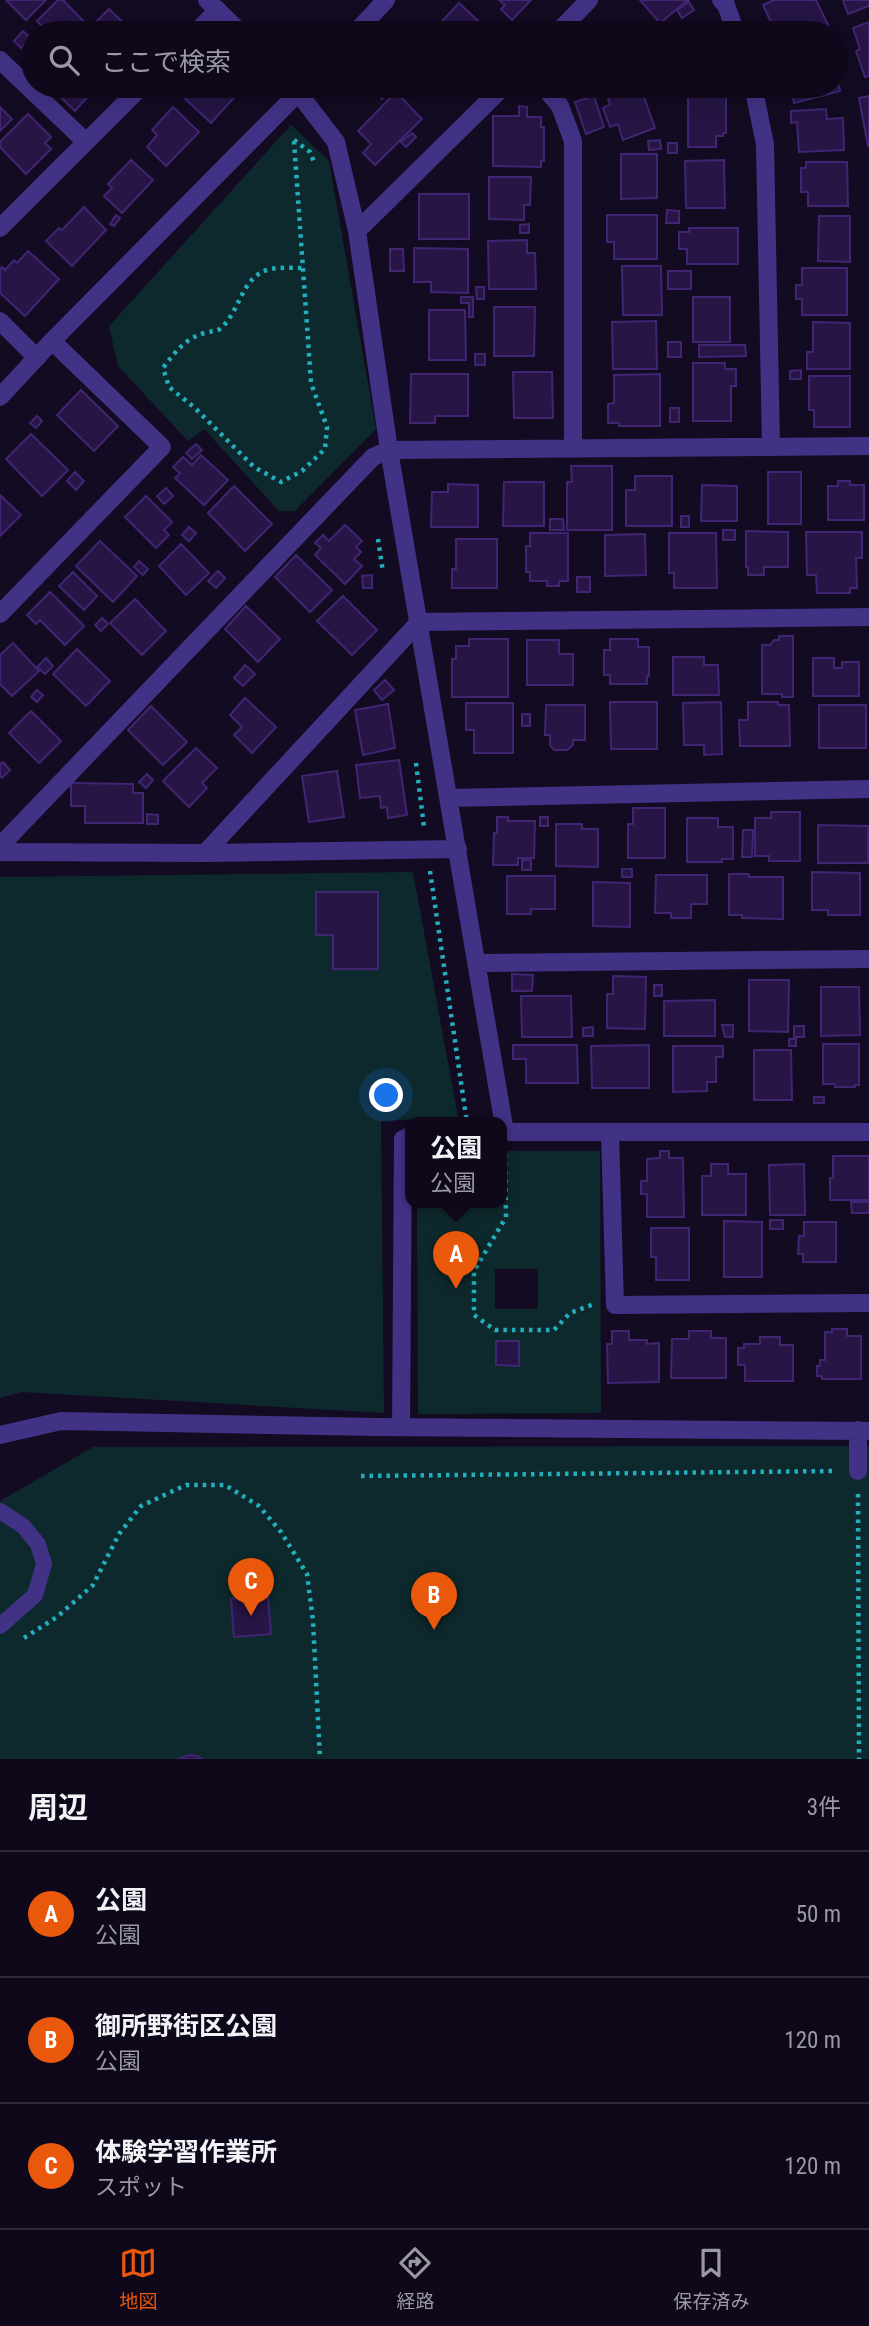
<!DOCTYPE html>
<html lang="ja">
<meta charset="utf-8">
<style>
body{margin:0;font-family:"Roboto Condensed","Noto Sans JP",sans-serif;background:#171123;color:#f1f3f6}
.you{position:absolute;left:387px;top:1096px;width:24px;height:24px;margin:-18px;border:5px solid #fff;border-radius:50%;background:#1a73e8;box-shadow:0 0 0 10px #1a73e833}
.badge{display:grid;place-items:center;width:46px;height:46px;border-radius:50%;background:#ea580c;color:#fff;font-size:23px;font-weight:700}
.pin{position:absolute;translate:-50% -58px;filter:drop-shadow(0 2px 4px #0008)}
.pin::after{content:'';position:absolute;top:37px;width:24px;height:21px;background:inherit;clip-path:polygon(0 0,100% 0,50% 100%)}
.popup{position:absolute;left:405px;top:1117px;width:102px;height:91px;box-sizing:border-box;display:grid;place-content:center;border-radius:14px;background:#0e081a;filter:drop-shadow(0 2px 5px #0005);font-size:23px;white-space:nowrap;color:#9b9aa2}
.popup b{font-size:26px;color:#f1f3f6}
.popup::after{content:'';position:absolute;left:50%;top:100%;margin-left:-14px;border:14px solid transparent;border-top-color:#0e081a}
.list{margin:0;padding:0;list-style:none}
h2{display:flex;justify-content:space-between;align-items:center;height:91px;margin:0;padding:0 28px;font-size:30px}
h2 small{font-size:23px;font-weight:400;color:#9b9aa2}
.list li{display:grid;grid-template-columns:46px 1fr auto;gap:21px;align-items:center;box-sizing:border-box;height:126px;padding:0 28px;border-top:2px solid #2e2939}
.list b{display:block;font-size:26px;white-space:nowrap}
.list p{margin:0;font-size:23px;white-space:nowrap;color:#9b9aa2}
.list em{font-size:23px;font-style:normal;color:#9b9aa2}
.icon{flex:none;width:38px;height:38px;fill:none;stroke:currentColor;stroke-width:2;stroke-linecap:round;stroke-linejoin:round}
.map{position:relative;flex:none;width:869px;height:1759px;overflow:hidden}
.search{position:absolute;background:#0e081a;box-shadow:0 7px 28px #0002;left:21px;right:21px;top:21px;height:77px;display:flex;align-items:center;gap:18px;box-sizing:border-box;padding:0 24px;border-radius:38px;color:#9b9aa2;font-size:26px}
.sheet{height:469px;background:#0e081a}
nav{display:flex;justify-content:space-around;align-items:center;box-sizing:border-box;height:98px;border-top:2px solid #2e2939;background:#0e081a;font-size:19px;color:#9b9aa2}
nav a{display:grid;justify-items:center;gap:4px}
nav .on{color:#ea580c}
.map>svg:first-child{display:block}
.green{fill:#0e292d;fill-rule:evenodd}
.building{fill:#261545;stroke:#412573;stroke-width:2}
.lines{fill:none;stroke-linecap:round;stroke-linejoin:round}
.path{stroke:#22aebd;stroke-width:4.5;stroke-dasharray:3.5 5;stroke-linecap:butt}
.service{stroke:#423286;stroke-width:16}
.minor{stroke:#423286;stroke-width:18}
.tertiary{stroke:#423286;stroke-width:18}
</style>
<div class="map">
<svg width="869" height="1759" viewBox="0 0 869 1759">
<rect width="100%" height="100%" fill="#130b22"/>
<path class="green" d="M291 125 329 161 376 429 295 511H279L204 429 188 441 118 366 109 326Z
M413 872 458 1117 381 1121 384 1413 21 1392 0 1398V877Z
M502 1151H600L601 1413 418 1414 417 1203H502ZM495 1269H538V1309H495Z
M869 1446V1759H0V1501L93 1447Z"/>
<path class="building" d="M6 0H46L26 20Z
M58 0H63L93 31 91 33H48L37 21Z
M499 0H531L512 20 501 9 505 5Z
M640 0H688L660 23Z
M774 0H816L830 29 821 33H788L786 29 776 33 763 5Z
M843 0H869V6L848 14Z
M689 2 694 10 682 18 677 10Z
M459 3 491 33 432 32Z
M109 9 126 25 118 33H107L96 22Z
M869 22V76L865 77 856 51 860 49 853 28Z
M23 31 31 39 21 48 14 41Z
M836 73 840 91 794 103 790 86H836Z
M49 86H84L91 93 75 111Z
M191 86H232L239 92 211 123 182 96Z
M374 86H389L392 88 382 99 372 89Z
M621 86H640L655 128 623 140 618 124 610 127 603 108 610 105 606 91Z
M676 86H695L678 91Z
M396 92 422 119 375 165 363 153 371 144 358 131Z
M688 94H726V133H723V136H716V147H688Z
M594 96 604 127 586 134 575 102Z
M869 96V146H868L859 98Z
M519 106 527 107V117H541V127H544V161H541V167L493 166V116H519Z
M0 107 12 119 0 131Z
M173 107 199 132 166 166 147 147 157 135 152 130Z
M826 109 827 119 843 118 844 150 799 152 797 122 791 123V111Z
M28 114 51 137 45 143 51 149 26 174 0 147V142Z
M412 133 416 137 406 147 401 142Z
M660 140 661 149 649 150 648 141Z
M668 143H677V153H668Z
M621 154H657V198L621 199Z
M131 160 153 180 122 213 104 196 112 188 108 184Z
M724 160 725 208H686L685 161Z
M806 162H847L848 206H808V192H801V168H806Z
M489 177H531L530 205H524V220L489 219Z
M419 194H469V239H419Z
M84 207 106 230 72 266 46 241 59 228 62 230Z
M667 210 679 211V223H666Z
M116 215 120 218 114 226 110 224Z
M607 215H657V259H614V242H607Z
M819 216H850V262L818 261Z
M529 224V233H520V225Z
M689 228H738V264H687V249H679V232H689Z
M527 240V253H535L536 289H489L488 241Z
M414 248 468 249V293L431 292V282H414Z
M390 249H403L404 271H390Z
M28 251 59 279 25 316 0 293V269L2 267 5 270 14 260 17 263Z
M622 266H661L662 315H623Z
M802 268H847V315H802V299H796V285H802Z
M668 271H691V289H668Z
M476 287H484V299H477Z
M461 297H473V317H469V303H461Z
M693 297H730V342H693Z
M494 307H535L534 356H494Z
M429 310H465L466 360H429Z
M656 321 657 369H613L612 322Z
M813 322 850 323V369H807V352H813Z
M668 342H681V357H668Z
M699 345H745L746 356 699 357Z
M475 354H485V365H475Z
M693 363H725V369H736V386H731V421H693Z
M801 370V379H790V371Z
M513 372H552L553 418H514Z
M411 374H468V416H435V423H410Z
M660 374V426H619V423H608V404L614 403V375Z
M809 376H850V427H814V410H809Z
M81 390 118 426 94 451 57 415Z
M670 408H679V422H670Z
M37 416 42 421 36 428 30 423Z
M31 434 68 470 42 496 6 459Z
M196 444 202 450 192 459 186 453Z
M201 455 228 480 204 505 175 478 180 473 173 467 183 457 192 465Z
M571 466H612V530H567V482H572Z
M75 472 84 481 76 490 67 481Z
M768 472H801V524H768Z
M635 476H672V526H626V490H635Z
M838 481H850V485H864V520H828V486H838Z
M504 482H544V526H503Z
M448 484 478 485V527H431L432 492H448Z
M702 485 737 486V521H701Z
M234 486 272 524 245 551 208 513Z
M166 488 173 496 164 504 157 496Z
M0 495 21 515 0 536Z
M146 496 172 522 164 530 169 535 156 548 125 517Z
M681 516H689V527H681Z
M550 519H563L564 530H550Z
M345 525 362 541 356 547 361 552 354 559 362 566 345 584 315 555 321 548 315 543 323 535 329 541Z
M189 527 196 533 189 541 182 535Z
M723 530H735V540H723Z
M746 531 788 532V567H764V575H748V567H746Z
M806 532H862V558H856L857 588H850V593H817L816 575H807Z
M530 533H568V581H559V586H547V581H530V572H526V546H530Z
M669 533H716L717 588H674V573H669Z
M645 534 646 575 605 576V535Z
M456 539H497V588H452V569H456Z
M100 541 137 576 113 602 76 566Z
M181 544 209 573 186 595 159 566Z
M296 555 332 590 310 612 275 577Z
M139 561 148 569 143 575 134 567Z
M218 571 225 578 216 588 208 581Z
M73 572 97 596 84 610 59 586Z
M372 575V588H363L362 576Z
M577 577H590V592H577Z
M50 592 84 626 65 645 40 620 36 624 27 615Z
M343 596 377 630 352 655 317 621Z
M135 599 166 631 142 655 110 623Z
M246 606 280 639 258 662 225 629Z
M102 618 108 624 101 631 95 625Z
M779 636H793V697H782V694H762V645H770L774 640H779Z
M469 639H508V697H452V659H456V646H469Z
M610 639H638V647H649V676H647V684H610V675H604V650H610Z
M527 640H559V654H573V685H527Z
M13 643 39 671 12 696 0 684V655Z
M77 649 110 681 86 706 53 674Z
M673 657H704V665H718L719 695H673Z
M46 658 53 666 45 674 37 667Z
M813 658H834V668H842V662H859V696H813Z
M245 665 255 674 243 686 234 678Z
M385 680 394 690 382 700 374 690Z
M37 690 43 695 37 702 31 697Z
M245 698 276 727 252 753 234 735 242 727 230 715Z
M610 702H657V749H611Z
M721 702 722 754 704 755V745H684L683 703Z
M748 702H778V705H789L790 746H740L739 720H748Z
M466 703H513V753H474V730H466Z
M388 704 395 748 363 755 355 710Z
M546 705H585V740H573V745L567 750H554L550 745V735H545Z
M819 705H866V748H819Z
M151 706 187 742 163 765 128 730Z
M31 711 61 741 39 763 9 733Z
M522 714H530V726H522Z
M196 748 217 768 202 783 207 788 189 807 163 781Z
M399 760 407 815 388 818 387 807 381 808 380 796 360 798 356 765Z
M3 762 10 770 2 778 0 776V764Z
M337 771 344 817 309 822 302 776Z
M147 774 153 780 146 788 139 782Z
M71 783 133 784V793H143V823H85V806H71Z
M633 808H665V858H628V824H633Z
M771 812H800V861H769V856H755V818H771Z
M147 814 158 815V824H147Z
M497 817H508V821H535L534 858H518V865H493L494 833H497Z
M540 817H548V826H540Z
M687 818H718V827H733V859H722V862H687Z
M556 824H582V829H598V867L556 866Z
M818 825 868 826V863H818Z
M743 830H753L752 857H742Z
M522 860H531V870H522Z
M622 869H632V877H622Z
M812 872 860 873V915H828V910H812Z
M729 874H749V877H783V919L742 918V915H729Z
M656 875H707V904H691V918H671V913H655Z
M507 876H555V909H531V914H507Z
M593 882 630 883V927L593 926Z
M316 892H378V969H333V935H316Z
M512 974 533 975 532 991H512Z
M613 976 646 977 645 1029 607 1028V994H613Z
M749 980H789L788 1032 749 1031Z
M654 985H662V996H654Z
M821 987H859L860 1035 821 1036Z
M521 996H571L572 1037H522Z
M715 1000V1036H664V1001Z
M722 1025H733V1037H725Z
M794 1026H804V1037H794Z
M593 1027V1036H583V1028Z
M789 1039H796V1046H789Z
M823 1044H859V1085H855V1087H835V1084H823Z
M513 1045H577L578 1083H526V1059H513Z
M649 1045V1088H592L591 1046Z
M673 1046H723V1057H716V1082H707V1091L673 1092Z
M754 1050H791L792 1100H754Z
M814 1097H824V1103H814Z
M660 1151H669V1158H683L684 1217H647V1194H641V1181H647V1159L660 1158Z
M833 1156H869V1200H830V1178H833Z
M711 1164H728V1174H746V1215H702V1176H711Z
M804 1164 805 1215H770L769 1165Z
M851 1202H869V1213H852Z
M770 1220H783V1229H770Z
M724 1221 762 1222V1277H724Z
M804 1222H836V1262H803V1254H798L799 1236H804Z
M651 1228H689V1280H656V1257H651Z
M832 1329H847V1336H861V1379H822V1376H817V1366H820V1360H825V1332H832Z
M612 1331H629V1340H647V1344L659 1343V1382L608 1383 607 1344H612Z
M689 1331H711V1338H726V1378H671L672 1339H689Z
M760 1337H780V1345H793V1381H745V1365H738V1348H744V1344H760Z
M496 1341H519V1366L496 1365Z
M268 1596 271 1634 234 1637 231 1599Z
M189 1755 197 1756 202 1759H177Z"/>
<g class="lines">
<path class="path" d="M294 140 310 152 314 162
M294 141 311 383 327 427 325 449 302 471 281 482 254 467 195 408 169 387 163 368C175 352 185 339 204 333 210 331 215 332 220 329 241 311 241 275 271 269 281 267 294 268 304 268
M378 539 383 572
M416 763 424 827
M430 871 467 1123
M505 1154 506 1217 474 1271V1315L495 1330H554L570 1313 594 1304
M361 1476 837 1471
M858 1494 859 1759
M24 1638 57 1617 93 1585 119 1534 141 1506 186 1485H225L259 1506 281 1532 307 1574 313 1621 320 1759"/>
<path class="service" d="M0 1511 23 1526 38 1544 44 1564 35 1595 0 1626"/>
<path class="minor" d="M207 0 241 33
M721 0 726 5 736 33
M195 33 218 10
M557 33 589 0
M0 60 86 142
M293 86 336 142 357 231 389 450 505 1132
M543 86 560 106 573 141V448
M753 86 765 144 771 446
M0 228 142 86
M357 231 504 86
M0 321 37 358
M0 614 162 447 52 341
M450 798 869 789
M0 846 373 457 389 450 869 446
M0 852 205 853 458 849
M205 853 419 622 869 617
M477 963 869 959
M502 1132H869
M610 1134 615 1305 869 1303
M401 1427 403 1139 410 1136
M858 1430V1471
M0 1435 61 1421 377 1427 869 1431"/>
<path class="tertiary" d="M355 33 386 0
M0 397 52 341 305 86"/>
</g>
</svg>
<div class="you"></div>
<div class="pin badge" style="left:456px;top:1289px">A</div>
<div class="popup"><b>公園</b>公園</div>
<div class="pin badge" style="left:434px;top:1630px">B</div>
<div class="pin badge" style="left:251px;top:1616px">C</div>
<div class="search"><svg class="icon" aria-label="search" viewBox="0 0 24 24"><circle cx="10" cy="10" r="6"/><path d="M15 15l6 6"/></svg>ここで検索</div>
</div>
<section class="sheet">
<h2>周辺<small>3件</small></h2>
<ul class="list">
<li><span class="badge">A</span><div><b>公園</b><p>公園</p></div><em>50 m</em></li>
<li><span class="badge">B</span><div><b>御所野街区公園</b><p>公園</p></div><em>120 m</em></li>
<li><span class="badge">C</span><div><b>体験学習作業所</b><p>スポット</p></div><em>120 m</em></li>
</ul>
</section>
<nav>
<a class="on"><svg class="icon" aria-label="map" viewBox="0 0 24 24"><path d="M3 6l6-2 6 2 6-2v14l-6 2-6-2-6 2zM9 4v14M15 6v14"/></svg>地図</a>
<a><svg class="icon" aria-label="directions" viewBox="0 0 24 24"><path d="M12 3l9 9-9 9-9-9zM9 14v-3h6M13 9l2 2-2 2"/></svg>経路</a>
<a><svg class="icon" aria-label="saved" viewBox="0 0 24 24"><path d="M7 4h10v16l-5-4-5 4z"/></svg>保存済み</a>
</nav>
